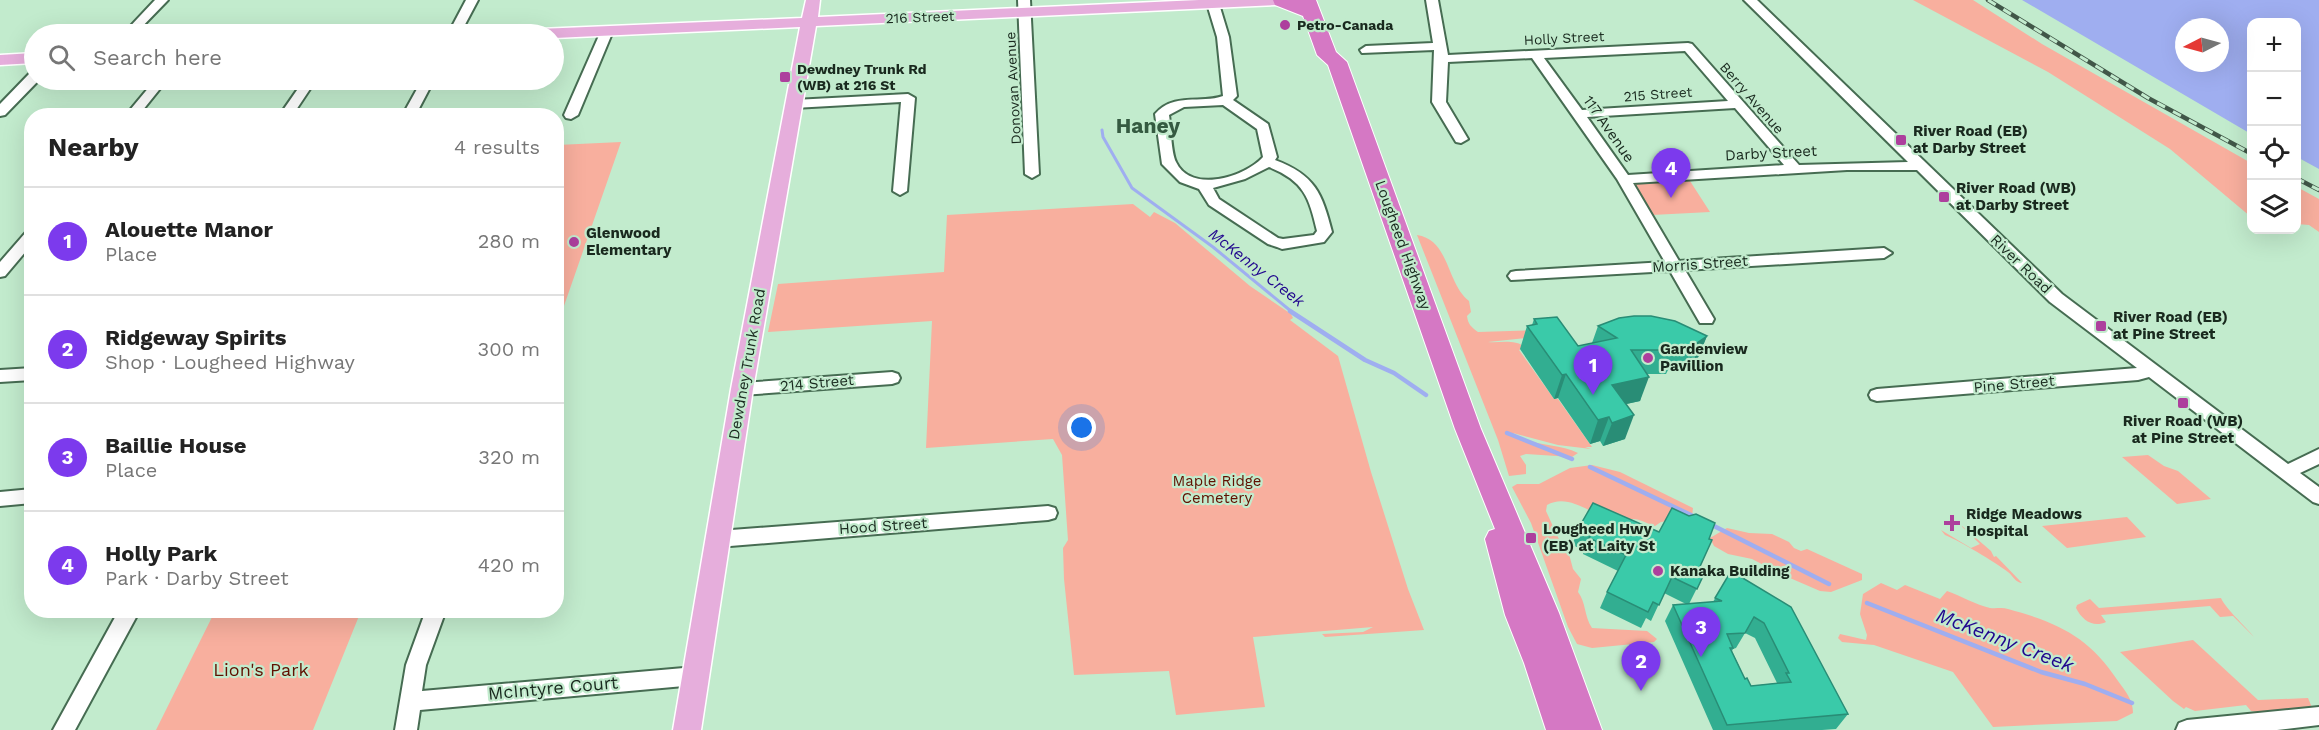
<!DOCTYPE html>
<meta charset="utf-8">
<style>
body{margin:0;font-family:"Work Sans",sans-serif;background:#f2f2f2;color:#222}
.controls{position:absolute;right:18px;top:18px;display:grid;overflow:hidden;border-radius:12px;box-shadow:0 6px 24px #0002}
.controls button{width:54px;height:54px;display:grid;place-items:center;padding:0;border:0;border-bottom:2px solid #e0e0e0;background:#fff;color:#222;font:30px sans-serif}
.compass{position:absolute;left:2175px;top:18px;width:54px;height:54px;border-radius:50%;background:#fff;box-shadow:0 6px 24px #0002;rotate:264deg}
.you{position:absolute;left:1082px;top:428px;width:21px;height:21px;margin:-15px;border:4px solid #fff;border-radius:50%;background:#1a73e8;box-shadow:0 0 0 9px #1a73e833}
.badge{display:grid;place-items:center;width:39px;height:39px;border-radius:50%;background:#7c3aed;color:#fff;font-size:20px;font-weight:700}
.pin{position:absolute;translate:-50% -50px;filter:drop-shadow(0 2px 3px #0008)}
.pin::after{content:'';position:absolute;top:32px;width:21px;height:18px;background:inherit;clip-path:polygon(0 0,100% 0,50% 100%)}
.list{margin:0;padding:0;list-style:none}
h2{display:flex;justify-content:space-between;align-items:center;height:78px;margin:0;padding:0 24px;font-size:26px}
h2 small{font-size:20px;font-weight:400;color:#767676}
.list li{display:grid;grid-template-columns:39px 1fr auto;gap:18px;align-items:center;box-sizing:border-box;height:108px;padding:0 24px;border-top:2px solid #e0e0e0}
.list b{display:block;font-size:22px;white-space:nowrap}
.list p{margin:0;font-size:20px;white-space:nowrap;color:#767676}
.list em{font-size:20px;font-style:normal;color:#767676}
.icon{flex:none;width:33px;height:33px;fill:none;stroke:currentColor;stroke-width:2;stroke-linecap:round;stroke-linejoin:round}
.map{position:relative;flex:none;width:2319px;height:730px;overflow:hidden}
.search{position:absolute;background:#fff;box-shadow:0 6px 24px #0002;left:24px;top:24px;width:540px;height:66px;display:flex;align-items:center;gap:15px;box-sizing:border-box;padding:0 21px;border-radius:33px;color:#767676;font-size:22px}
.panel{position:absolute;background:#fff;box-shadow:0 6px 24px #0002;left:24px;top:108px;width:540px;height:510px;border-radius:24px}
.map>svg:first-child{display:block}
.green{fill:#f8af9e}
.water{fill:#9faef0;fill-rule:evenodd}
.lines{fill:none;stroke-linecap:round;stroke-linejoin:round}
.stream-far1{stroke:#9faef0;stroke-width:3}
.stream{stroke:#9faef0;stroke-width:4.5}
.minor-casing{stroke:#466c52;stroke-width:4}
.major-casing{stroke:#fff;stroke-width:3}
.highway-casing{stroke:#fff;stroke-width:2}
.minor{fill:#fff;fill-rule:evenodd}
.major{fill:#e6aedc;fill-rule:evenodd}
.highway{fill:#d578c4;fill-rule:evenodd}
.rail-casing{stroke:#415748;stroke-width:4.5}
.rail{stroke:#c2ebcd;stroke-width:3;stroke-dasharray:9;stroke-linecap:butt}
.wall{fill:#32ae91;fill-rule:evenodd}
.shaded-wall{fill:#298d76}
.building{fill:#3acaa9;stroke:#298d76;stroke-width:1.5;fill-rule:evenodd}
.poi-dot{fill:#ad3f9d;stroke:#c2ebcd;stroke-width:2}
.labels{text-anchor:middle;stroke-width:4.5;stroke-linejoin:round;paint-order:stroke}
.far-street-label{font-size:14px;fill:#19291e;stroke:#c2ebcd}
.far-poi-label{font-size:14px;font-weight:bold;fill:#19291e;stroke:#c2ebcd;text-anchor:start}
.street-label{font-size:15px;fill:#19291e;stroke:#c2ebcd}
.poi-label{font-size:15px;font-weight:bold;fill:#19291e;stroke:#c2ebcd;text-anchor:start}
.park-label{font-size:15px;fill:#601000;stroke:#c2ebcd}
.water-label{font-size:16px;font-style:italic;fill:#20068e;stroke:#c2ebcd}
.near-park-label{font-size:18px;fill:#601000;stroke:#c2ebcd}
.near-street-label{font-size:18px;fill:#19291e;stroke:#c2ebcd}
.near-water-label{font-size:20px;font-style:italic;fill:#20068e;stroke:#c2ebcd}
.district-label{font-size:21px;font-weight:bold;fill:#355a41;stroke:#c2ebcd}
</style>
<div class="map">
<svg width="2319" height="730" viewBox="0 0 2319 730">
<rect width="100%" height="100%" fill="#c2ebcd"/>
<path class="green" d="M1913 0H1973L2042 44 2251 163V217L2170 149 2048 72Z
M621 142 557 326V145Z
M1690 181 1710 212 1652 215 1633 184Z
M2297 187 2319 199V232L2309 225 2297 224Z
M1133 204 1150 217 1154 212 1175 223 1250 286 1291 314 1293 318 1290 320 1338 356 1371 472 1408 589 1424 630 1325 637 1322 634 1363 632 1373 627 1253 637 1265 707 1176 715 1169 671 1074 675 1064 579 1063 548 1068 540 1062 455 1053 439 926 448 932 321 768 332 778 284 944 272 947 215Z
M1417 235C1450 240 1446 283 1469 301L1471 312 1467 316C1468 324 1471 327 1478 332L1538 330 1545 336 1488 342C1501 343 1514 339 1525 347L1519 350 1554 399H1558L1592 447H1585L1591 449 1558 445 1513 433C1530 447 1558 443 1578 453L1572 457 1526 454 1520 456 1526 465V474L1509 476 1498 440Z
M2148 455 2164 466 2178 471 2211 499 2177 504 2122 457Z
M1592 465 1620 472 1693 508 1692 517 1661 522 1655 526C1648 524 1640 519 1633 519 1628 519 1623 522 1619 522 1597 520 1571 491 1547 505L1546 511 1562 546 1569 554 1573 569 1581 579 1578 592C1586 602 1584 616 1592 628L1647 631 1657 639 1654 642 1592 648 1577 644 1568 627 1531 523 1512 487 1517 484H1539L1570 468Z
M2127 517 2146 537 2067 548 2042 526Z
M1955 520 1991 551 1994 557 1996 556 2022 583C2015 582 2014 577 2008 572 1993 561 1962 542 1945 535L1941 530 1971 548 1980 544Z
M1727 528 1749 533 1772 534 1789 542 1794 548 1801 551 1807 549 1862 574V580L1831 592 1820 591 1783 575 1752 559 1728 554 1714 546 1710 538Z
M1881 583 1897 590 1905 585 1940 599 1947 591C1961 596 1976 605 1990 608 1996 609 2002 607 2008 609 2059 623 2089 637 2118 681 2126 692 2133 700 2133 713L2117 721 1993 727 1953 672 1874 645 1842 642 1838 638 1840 634 1866 640 1867 635 1860 614 1863 594Z
M2221 598C2226 609 2245 626 2254 637L2233 616 2220 617 2210 606 2101 615 2106 622C2093 628 2082 620 2076 608L2077 605 2090 599 2099 608Z
M215 611H361L313 730H156Z
M2193 640 2258 700 2308 698 2313 710 2270 714 2251 711 2246 705 2195 711 2186 707 2184 709 2173 701 2120 652Z"/>
<path class="water" d="M2022 0H2319V169L2297 157 2296 22H2252L2251 134ZM2184 27H2220V63H2184Z"/>
<g class="lines">
<path class="stream-far1" d="M1102 130 1103 137 1132 188 1213 247 1292 312"/>
<path class="stream" d="M1290 311 1365 360 1394 373 1426 395
M1507 433 1572 459
M1590 467 1693 516
M1710 524 1829 584
M1867 603 2041 672 2085 684 2132 703"/>
<defs>
<path id="minor" d="M155 0H168L135 34H123Z
M466 0H478L460 34H448Z
M1018 0H1030L1039 174 1032 178 1025 174Z
M1213 0 1219 4 1229 37 1237 96 1233 100 1268 124 1277 157 1275 160C1315 175 1322 193 1332 232L1324 242 1282 249 1277 247 1268 244 1209 205 1199 189 1180 182 1162 164 1155 114C1174 92 1201 104 1223 96L1217 37 1207 4ZM1223 105 1257 129 1263 157C1245 177 1191 194 1176 162 1171 152 1171 127 1169 115L1184 107ZM1269 167C1304 181 1309 197 1317 231L1314 235 1283 239 1278 238 1219 199 1213 188 1245 179Z
M1426 0H1438L1448 55 1688 43 1692 44 1799 165 1908 162 1744 0H1757L2062 294 2288 464 2319 449V464L2300 473 2319 487V504L2313 502 2149 377 2138 380 1877 401 1871 399 1869 395 1871 391 1877 389 2137 368 2050 302 1917 170H1847L1633 183 1679 261 1884 248 1892 253 1884 258 1685 270 1714 319 1712 323H1700L1670 271 1511 280 1508 276 1511 272 1516 271 1665 262 1617 179 1532 58 1448 62 1446 102 1468 139 1461 143 1456 142 1432 102 1434 50 1362 53 1360 50 1366 46 1433 43ZM1685 51 1728 101 1582 110 1544 58ZM1735 108 1784 165 1628 175 1587 117Z
M607 27 613 31 578 115 571 119 566 118 564 115 601 31Z
M34 73V80H39L5 115 0 116V104L29 74Z
M155 80H167L138 116H125Z
M304 80H316L292 116H279Z
M422 80H434L415 116H402Z
M908 94 915 98 907 191 900 195 893 191 901 102 794 108 787 104 794 100Z
M32 229V244L5 276 0 277V262L27 231Z
M32 368V380L0 382V370Z
M892 372 898 374 900 378 898 382 892 384 742 395 736 393 734 389 736 385 742 383Z
M32 489V503L0 506V492Z
M1048 506 1055 508 1057 513 1055 518 1048 520 718 547 711 544 709 539 711 534 718 531Z
M119 610H140L75 730H53Z
M426 610H446L426 665 422 691 695 667 702 670 705 676 702 682 695 685 420 710 417 730H395L406 665Z
M2319 707V725L2277 730H2176L2179 723 2187 720Z"/>
<path id="major" d="M806 0H820L818 17 1199 0H1307L1300 4 816 26 753 389 701 730H673L731 389 800 27 554 38V34H531L539 29 802 18Z
M34 53V63L0 65V55Z"/>
<path id="highway" d="M1273 0H1316L1336 52 1347 62 1481 429 1559 613 1602 730H1546L1524 663 1505 615 1485 539 1489 531 1495 529 1455 429 1328 65 1317 55 1303 16 1275 5Z"/>
</defs>
<use href="#minor" class="minor-casing"/>
<use href="#major" class="major-casing"/>
<use href="#highway" class="highway-casing"/>
<use href="#minor" class="minor"/>
<use href="#major" class="major"/>
<use href="#highway" class="highway"/>
<defs>
<path id="rail" d="M1988 0 2148 98 2252 154
M2296 178 2319 190"/>
</defs>
<use href="#rail" class="rail-casing"/>
<use href="#rail" class="rail"/>
</g>
<path class="wall" d="M1534 319 1578 346 1592 343 1598 326 1707 336 1697 360 1693 362 1689 372 1668 370 1666 374H1647L1640 401 1626 404 1625 439 1603 446 1600 441 1590 444 1558 398 1554 399 1520 349 1527 326 1532 325Z
M1578 529 1659 532 1709 539 1698 571 1704 574 1689 604 1713 602 1731 571 1848 714 1836 729 1822 730H1713L1665 621 1673 605 1686 604 1664 593 1651 621 1646 618 1641 628 1600 608 1607 592 1618 571 1583 554 1584 550 1572 545ZM1745 633 1755 638 1777 683 1751 686 1745 679 1732 651 1733 649 1736 648Z"/>
<path class="shaded-wall" d="M1707 336 1697 360 1693 362 1699 348 1697 343Z
M1566 374 1558 398 1554 399 1562 375Z
M1649 377 1640 401 1604 409 1612 385Z
M1634 415 1625 439 1603 446 1612 423Z
M1609 417 1600 441 1590 444 1598 420Z"/>
<path class="building" d="M1634 316H1651L1675 321 1707 336 1697 343 1699 348 1675 346V350H1631L1649 377 1612 385 1634 415 1612 423 1609 417 1598 420 1566 374 1562 375 1527 326 1537 324 1534 319 1557 317 1578 346 1617 338 1598 326 1619 318Z
M1593 503 1659 532 1672 508 1689 516 1696 514 1715 523 1709 539 1712 540 1698 571 1704 574 1697 589 1672 577 1659 605 1653 602 1648 612 1607 592 1626 555 1589 538 1591 534 1578 529Z
M1731 571 1791 607 1848 714 1727 725 1673 605 1722 601 1715 598ZM1754 617 1764 623 1789 673H1786L1791 682 1751 686 1747 678 1745 679 1730 648H1733L1727 634 1745 633Z"/>
<g class="poi-dot">
<circle cx="1285" cy="25" r="6"/>
<rect x="779" y="71" width="12" height="12" rx="3"/>
<rect x="1895" y="134" width="12" height="12" rx="3"/>
<rect x="1938" y="191" width="12" height="12" rx="3"/>
<circle cx="574" cy="242" r="6"/>
<rect x="2095" y="320" width="12" height="12" rx="3"/>
<circle cx="1648" cy="358" r="6"/>
<rect x="2177" y="397" width="12" height="12" rx="3"/>
<path d="M1949 514h6v6h6v6h-6v6h-6v-6h-6v-6h6z"/>
<rect x="1525" y="532" width="12" height="12" rx="3"/>
<circle cx="1658" cy="571" r="6"/>
</g>
<g class="labels">
<g class="far-street-label">
<text transform="translate(920 17) rotate(-2)" y="5">216 Street</text>
<text transform="translate(1564 38) rotate(-3)" y="5">Holly Street</text>
<text transform="translate(1013 88) rotate(-93)" y="5">Donovan Avenue</text>
<text transform="translate(1658 94) rotate(-4)" y="5">215 Street</text>
<text transform="translate(1752 98) rotate(49)" y="5">Berry Avenue</text>
</g>
<g class="far-poi-label">
<text x="1297" y="30">Petro-Canada</text>
<text x="797" y="74">Dewdney Trunk Rd<tspan x="797" dy="16">(WB) at 216 St</tspan></text>
</g>
<g class="street-label">
<text transform="translate(1609 129) rotate(55)" y="5">117 Avenue</text>
<text transform="translate(1771 153) rotate(-3)" y="5">Darby Street</text>
<text transform="translate(1403 245) rotate(70)" y="5">Lougheed Highway</text>
<text transform="translate(1700 264) rotate(-4)" y="5">Morris Street</text>
<text transform="translate(2021 264) rotate(44)" y="5">River Road</text>
<text transform="translate(747 364) rotate(-80)" y="5">Dewdney Trunk Road</text>
<text transform="translate(817 383) rotate(-5)" y="5">214 Street</text>
<text transform="translate(2014 384) rotate(-5)" y="5">Pine Street</text>
<text transform="translate(883 526) rotate(-4)" y="5">Hood Street</text>
</g>
<g class="poi-label">
<text x="1913" y="136">River Road (EB)<tspan x="1913" dy="17">at Darby Street</tspan></text>
<text x="1956" y="193">River Road (WB)<tspan x="1956" dy="17">at Darby Street</tspan></text>
<text x="586" y="238">Glenwood<tspan x="586" dy="17">Elementary</tspan></text>
<text x="2113" y="322">River Road (EB)<tspan x="2113" dy="17">at Pine Street</tspan></text>
<text x="1660" y="354">Gardenview<tspan x="1660" dy="17">Pavillion</tspan></text>
<text x="2183" y="426" text-anchor="middle">River Road (WB)<tspan x="2183" dy="17">at Pine Street</tspan></text>
<text x="1966" y="519">Ridge Meadows<tspan x="1966" dy="17">Hospital</tspan></text>
<text x="1543" y="534">Lougheed Hwy<tspan x="1543" dy="17">(EB) at Laity St</tspan></text>
<text x="1670" y="576">Kanaka Building</text>
</g>
<g class="park-label">
<text x="1217" y="486">Maple Ridge<tspan x="1217" dy="17">Cemetery</tspan></text>
</g>
<g class="water-label">
<text transform="translate(1257 267) rotate(38)" y="6">McKenny Creek</text>
</g>
<g class="near-park-label">
<text x="261" y="676">Lion's Park</text>
</g>
<g class="near-street-label">
<text transform="translate(553 688) rotate(-5)" y="6">McIntyre Court</text>
</g>
<g class="near-water-label">
<text transform="translate(2005 640) rotate(21)" y="7">McKenny Creek</text>
</g>
<g class="district-label">
<text x="1148" y="133">Haney</text>
</g>
</g>
</svg>
<div class="controls">
<button>+</button>
<button>−</button>
<button><svg class="icon" aria-label="locate" viewBox="0 0 24 24"><circle cx="12" cy="12" r="6"/><path d="M12 2v4M12 18v4M2 12h4M18 12h4"/></svg></button>
<button><svg class="icon" aria-label="layers" viewBox="0 0 24 24"><path d="M12 4l9 5-9 5-9-5zM3 14l9 5 9-5"/></svg></button>
</div>
<svg class="compass" viewBox="-18 -18 36 36"><path d="M0-13l5 13h-10z" fill="#e53935"/><path d="M0 13l5-13h-10z" fill="#767676"/></svg>
<div class="you"></div>
<div class="pin badge" style="left:1593px;top:395px">1</div>
<div class="pin badge" style="left:1641px;top:691px">2</div>
<div class="pin badge" style="left:1701px;top:657px">3</div>
<div class="pin badge" style="left:1671px;top:198px">4</div>
<div class="search"><svg class="icon" aria-label="search" viewBox="0 0 24 24"><circle cx="10" cy="10" r="6"/><path d="M15 15l6 6"/></svg>Search here</div>
<section class="panel">
<h2>Nearby<small>4 results</small></h2>
<ul class="list">
<li><span class="badge">1</span><div><b>Alouette Manor</b><p>Place</p></div><em>280 m</em></li>
<li><span class="badge">2</span><div><b>Ridgeway Spirits</b><p>Shop · Lougheed Highway</p></div><em>300 m</em></li>
<li><span class="badge">3</span><div><b>Baillie House</b><p>Place</p></div><em>320 m</em></li>
<li><span class="badge">4</span><div><b>Holly Park</b><p>Park · Darby Street</p></div><em>420 m</em></li>
</ul>
</section>
</div>
